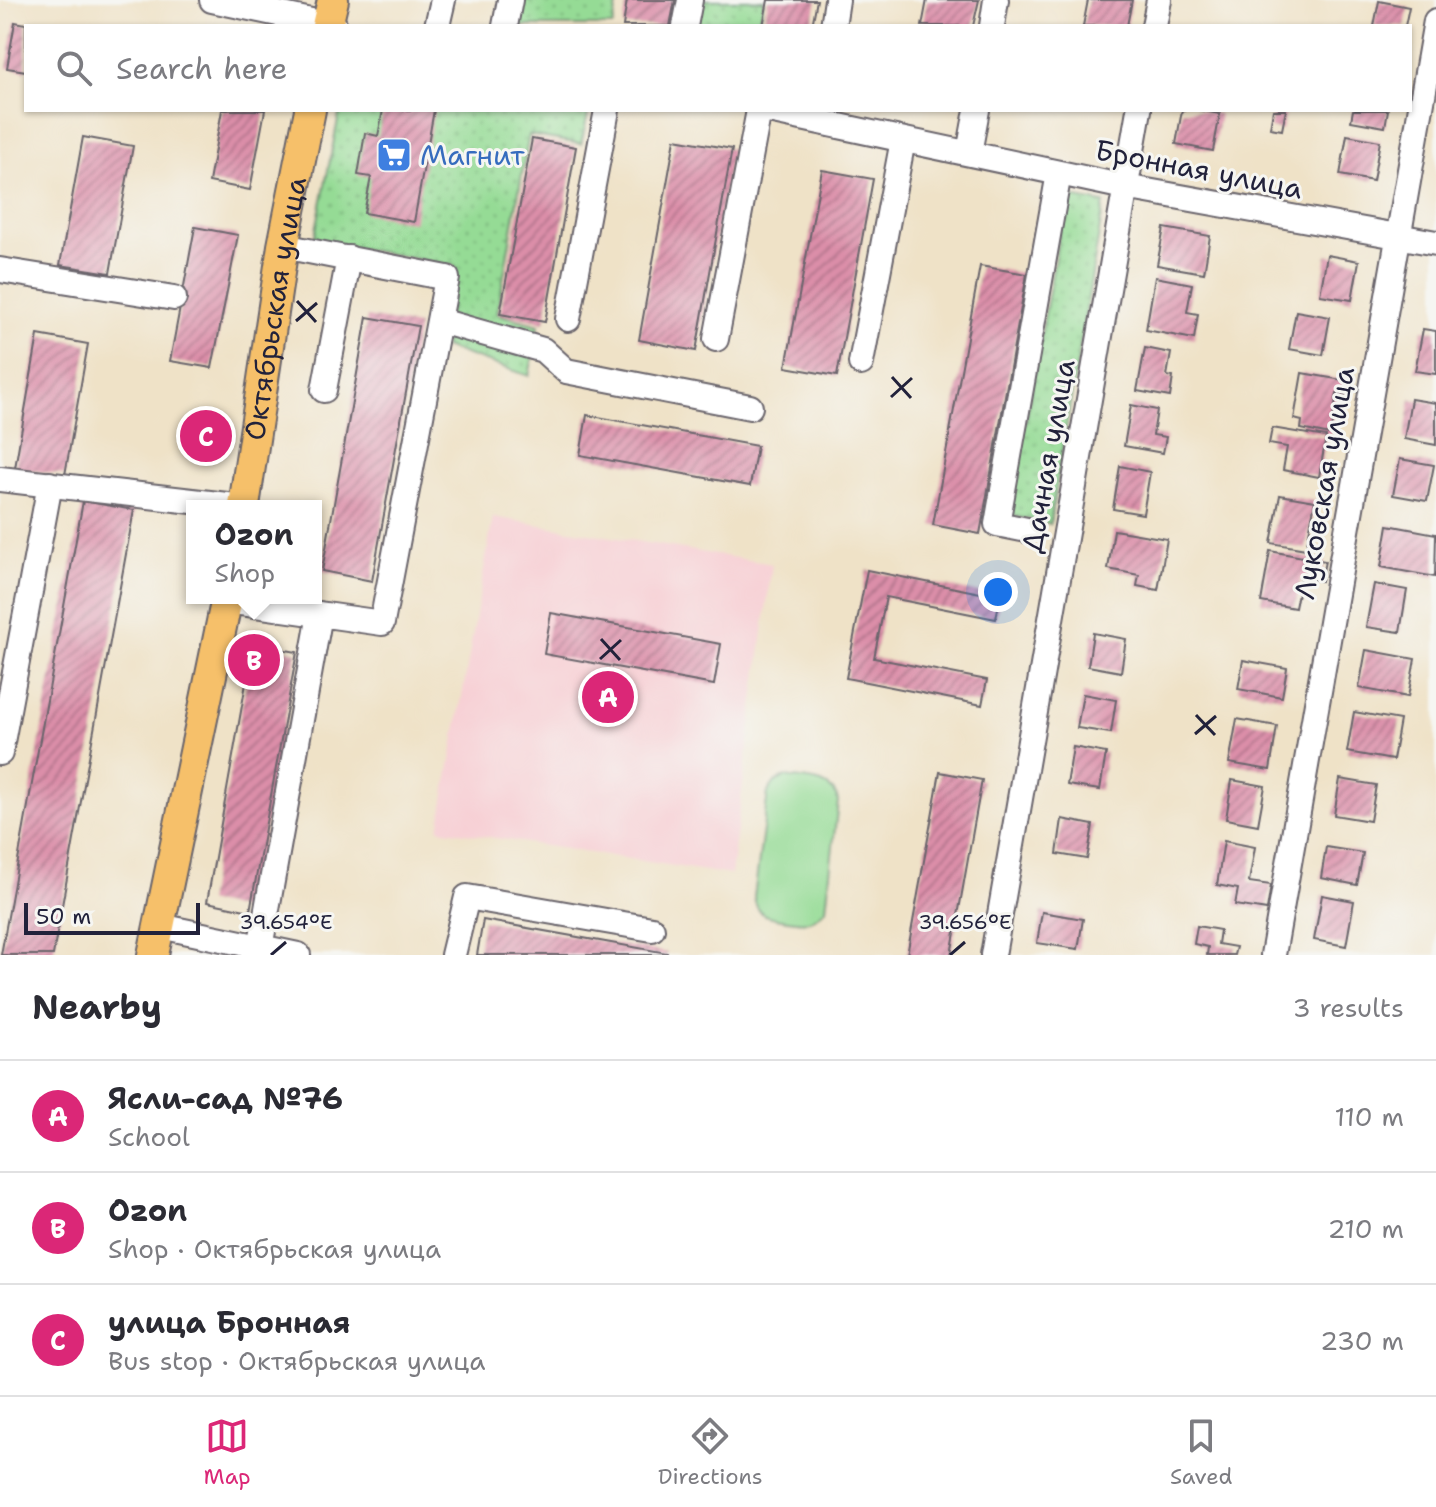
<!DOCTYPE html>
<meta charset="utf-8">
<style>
body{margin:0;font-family:"Shantell Sans",sans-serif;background:#f7f7f7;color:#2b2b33}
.scale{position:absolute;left:24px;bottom:20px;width:176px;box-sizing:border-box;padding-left:8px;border:4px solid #22223b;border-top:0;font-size:22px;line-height:28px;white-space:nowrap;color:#22223b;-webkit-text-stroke:6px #f6f6f2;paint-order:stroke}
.you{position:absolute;left:998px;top:592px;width:28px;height:28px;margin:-20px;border:6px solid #fff;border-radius:50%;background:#1a73e8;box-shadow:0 0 0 12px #1a73e833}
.badge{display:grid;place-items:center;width:52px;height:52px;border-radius:50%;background:#db2777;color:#fff;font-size:26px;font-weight:700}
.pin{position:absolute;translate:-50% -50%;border:4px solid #fff;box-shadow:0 2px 8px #0006}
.popup{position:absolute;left:186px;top:500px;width:136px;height:104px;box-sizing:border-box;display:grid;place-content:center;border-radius:0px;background:#fff;filter:drop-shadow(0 2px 6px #0005);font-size:26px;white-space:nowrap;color:#7c7c81}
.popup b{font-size:30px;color:#2b2b33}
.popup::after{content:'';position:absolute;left:50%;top:100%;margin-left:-16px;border:16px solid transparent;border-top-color:#fff}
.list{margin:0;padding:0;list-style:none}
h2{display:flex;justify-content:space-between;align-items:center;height:104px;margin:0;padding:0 32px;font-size:34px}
h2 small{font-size:26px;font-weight:400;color:#7c7c81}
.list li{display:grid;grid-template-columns:52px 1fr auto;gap:24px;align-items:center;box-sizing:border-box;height:112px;padding:0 32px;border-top:2px solid #e1e1e2}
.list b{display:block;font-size:30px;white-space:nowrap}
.list p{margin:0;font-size:26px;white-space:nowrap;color:#7c7c81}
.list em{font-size:26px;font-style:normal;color:#7c7c81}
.icon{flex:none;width:44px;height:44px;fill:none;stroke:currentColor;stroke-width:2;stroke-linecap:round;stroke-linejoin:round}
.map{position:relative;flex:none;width:1436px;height:955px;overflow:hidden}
.search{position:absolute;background:#fff;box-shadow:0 2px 6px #0004;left:24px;right:24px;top:24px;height:88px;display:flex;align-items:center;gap:20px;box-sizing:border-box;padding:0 28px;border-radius:0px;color:#7c7c81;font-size:30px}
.sheet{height:440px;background:#fff}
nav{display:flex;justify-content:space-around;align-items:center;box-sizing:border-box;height:112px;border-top:2px solid #e1e1e2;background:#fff;font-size:22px;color:#7c7c81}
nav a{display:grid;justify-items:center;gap:4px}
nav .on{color:#db2777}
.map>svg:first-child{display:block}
.built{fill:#f7cfd4}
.grass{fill:url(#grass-dots);stroke:#5c7e68;stroke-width:2}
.pitch{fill:#95db95;stroke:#5c7e68;stroke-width:2}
.building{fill:url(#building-hatch)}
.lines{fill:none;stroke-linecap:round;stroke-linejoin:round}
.minor-casing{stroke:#6a656c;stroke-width:28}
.major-casing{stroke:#6a656c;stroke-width:34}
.minor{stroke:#fff;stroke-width:24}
.major{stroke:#f6c06b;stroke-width:30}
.ticks{fill:none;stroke:#22223b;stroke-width:3}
.labels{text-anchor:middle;stroke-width:6;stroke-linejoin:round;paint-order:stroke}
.shop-label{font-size:28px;fill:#366cbe;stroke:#f6f6f2;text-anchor:start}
.street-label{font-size:28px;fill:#22223b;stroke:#f6f6f2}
.ticks-label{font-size:20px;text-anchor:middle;fill:#22223b;stroke:#f6f6f2;stroke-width:6;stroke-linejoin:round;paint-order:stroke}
</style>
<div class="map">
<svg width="1436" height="955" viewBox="0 0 1436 955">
<defs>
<pattern id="grass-dots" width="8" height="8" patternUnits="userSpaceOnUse" patternTransform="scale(2)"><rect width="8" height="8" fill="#95db95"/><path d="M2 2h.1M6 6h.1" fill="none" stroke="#80bc81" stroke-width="1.8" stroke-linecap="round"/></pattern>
<pattern id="building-hatch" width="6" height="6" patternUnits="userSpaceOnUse" patternTransform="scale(2)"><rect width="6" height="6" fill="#db8ea9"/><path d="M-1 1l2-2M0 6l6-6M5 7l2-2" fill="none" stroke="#b1748b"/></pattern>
</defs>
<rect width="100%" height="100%" fill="#f6f6f2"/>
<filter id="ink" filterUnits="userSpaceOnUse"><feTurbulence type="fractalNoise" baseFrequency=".0125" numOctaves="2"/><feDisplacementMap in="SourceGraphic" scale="16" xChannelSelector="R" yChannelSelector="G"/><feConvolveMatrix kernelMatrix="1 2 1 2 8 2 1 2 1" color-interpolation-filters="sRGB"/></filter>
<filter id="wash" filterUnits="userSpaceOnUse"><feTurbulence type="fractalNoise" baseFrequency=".006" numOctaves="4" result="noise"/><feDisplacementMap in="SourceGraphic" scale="32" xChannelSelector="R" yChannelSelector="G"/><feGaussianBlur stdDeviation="1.8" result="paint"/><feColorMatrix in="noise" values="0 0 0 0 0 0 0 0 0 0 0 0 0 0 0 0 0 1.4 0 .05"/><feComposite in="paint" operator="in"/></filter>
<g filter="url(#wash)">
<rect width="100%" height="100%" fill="#efe2c7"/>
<path class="built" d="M493 517 772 564 731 875 439 829Z"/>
<path class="grass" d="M522 0H618L613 26H517Z
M701 0H764L759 26H696Z
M340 110H589L581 144 529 135 497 314 539 325 529 376 444 347 456 266 314 240Z
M1066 196 1104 203 1050 524 1009 515Z"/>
<path class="pitch" d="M785 777C804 780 833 778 838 801L826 909C821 913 815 919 809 921 802 923 770 918 763 914 757 910 755 904 754 897L768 792 775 782Z"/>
<g id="blocks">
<path class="building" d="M627 0H675L670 26H623Z
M768 0H817L812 26H763Z
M927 0H979L973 26H922Z
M1088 0H1132L1127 26H1083Z
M1379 1 1409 7 1405 26H1374Z
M15 22 26 24V71L7 68Z
M222 110H265L250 190 209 182Z
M383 110H434L414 222 364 213 371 177 358 175 365 133 378 136Z
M1182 110H1198L1220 114 1213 151 1176 144Z
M1273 110H1286L1282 130 1270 128Z
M1353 110H1388L1385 127 1351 121Z
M1347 135 1380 141 1373 181 1340 175Z
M83 137 133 146 110 273 60 265Z
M532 139 576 147 545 322 500 314Z
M675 139 732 149 696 351 639 340Z
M822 170 873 179 837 376 786 367Z
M195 227 238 235 212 368 170 361Z
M1164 228 1210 236 1204 273 1157 265Z
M1327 255 1359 261 1352 300 1320 295Z
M980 266 1027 274 980 534 933 525Z
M1155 277 1192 284 1187 312 1198 314 1194 339 1146 330Z
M1296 311 1330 317 1323 355 1289 349Z
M367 317 418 326 372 581 322 571Z
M1423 329 1436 331V374L1415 371Z
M38 335 88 344 65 475 15 468Z
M1145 348 1171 353 1167 376 1173 377 1170 397 1137 391Z
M1302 373 1348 381 1345 396 1337 394 1330 435 1301 429 1302 421 1294 419Z
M1411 399 1436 403V445L1404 439Z
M1131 405 1157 410 1153 435 1166 437 1163 453 1124 446Z
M587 415 757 446 750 486 580 455Z
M1272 428 1326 437 1319 477 1283 470 1287 447 1269 444Z
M1400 459 1434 465 1427 501 1393 495Z
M1120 466 1150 472 1143 514 1113 509Z
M1280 495 1315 501 1306 549 1271 543Z
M83 501 134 510 53 955H1Z
M1388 525 1436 534 1435 577 1381 567Z
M1114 530 1167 539 1158 590 1137 586 1139 575 1108 569Z
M1270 551 1325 561 1321 581 1301 577 1295 608 1261 602Z
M867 570 1000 597 996 619 886 597 874 658 987 680 982 705 846 678Z
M1374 584 1407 590 1400 632 1366 627Z
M551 613 721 644 714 685 544 654Z
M1093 633 1126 639 1121 672 1088 666Z
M253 644 297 652 250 911 207 902Z
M1366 650 1415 659 1408 697 1359 688Z
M1243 660 1287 668 1282 697 1238 689Z
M1083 694 1116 700 1111 733 1077 728Z
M1354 712 1400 720 1393 760 1347 752Z
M1237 719 1277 726 1270 770 1229 763Z
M1073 747 1106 753 1100 790 1067 785Z
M940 772 982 780 951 955H907Z
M1340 779 1376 785 1370 821 1334 815Z
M1232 780 1265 786 1258 825 1226 819Z
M1062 819 1093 825 1087 859 1057 854Z
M1224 841 1255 847 1249 882 1271 885 1267 910 1235 905 1238 889 1217 885Z
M1326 847 1363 853 1357 885 1321 878Z
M1322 895 1354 901 1346 946 1314 940Z
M1042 912 1083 919 1078 949 1037 943Z
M483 920 667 953V955H477Z
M1197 926 1220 930 1218 944 1236 947 1234 955H1207L1208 947 1194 944Z"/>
</g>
</g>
<g filter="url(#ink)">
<use href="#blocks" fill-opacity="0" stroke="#6a656c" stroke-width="2"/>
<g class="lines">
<defs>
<path id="minor" d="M212 0 335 26
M437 26 443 0
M505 26 510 0
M685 26 690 0
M833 26 837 0
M992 26 996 0
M1154 26 1159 0
M764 110 1125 187 1436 243
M969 153 977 110
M0 270 174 298
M568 319 607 110
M440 321 543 350 566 371 750 407
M716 339 759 110
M861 363 903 140
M324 390 349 258
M0 479 236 506
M1027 530 997 524 1059 173
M226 601 382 623 447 278 283 246
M0 753 50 484
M160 926 298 955
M260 948 320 614
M453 955 467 897 652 929
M993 955 1139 110
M1273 955 1436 21"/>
<g id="major">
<path d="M327 26 333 0"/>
<path id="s1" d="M244 506 283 246 310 110"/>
<path d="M153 955 227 598"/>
</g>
</defs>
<use href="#minor" class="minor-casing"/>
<use href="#major" class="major-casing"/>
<use href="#minor" class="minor"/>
<use href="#major" class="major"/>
</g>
</g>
<path class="ticks" d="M297 301 316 322M296 321 317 303M892 377 911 398M891 397 912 378M601 639 620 660M600 659 621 640M1196 715 1215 735M1195 734 1216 716M271 955 286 942M950 955 965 942"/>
<defs>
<symbol id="supermarket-square" viewBox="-11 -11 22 22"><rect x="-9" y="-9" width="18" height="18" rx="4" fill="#3f7fe0" stroke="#f6f6f2"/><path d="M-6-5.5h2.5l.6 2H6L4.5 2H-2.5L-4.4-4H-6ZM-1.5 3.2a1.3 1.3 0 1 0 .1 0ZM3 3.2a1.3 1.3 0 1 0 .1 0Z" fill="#fff"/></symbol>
</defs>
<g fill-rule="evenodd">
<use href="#supermarket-square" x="374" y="135" width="40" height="40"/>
</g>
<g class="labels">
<g class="shop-label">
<text x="420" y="165">Магнит</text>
</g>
<g class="street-label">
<text transform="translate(1199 169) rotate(11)" y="10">Бронная улица</text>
<text dy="10" stroke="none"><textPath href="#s1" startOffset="200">Октябрьская улица</textPath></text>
<text transform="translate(1048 456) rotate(-80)" y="10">Дачная улица</text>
<text transform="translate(1324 483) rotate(-80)" y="10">Луковская улица</text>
</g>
</g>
<g class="ticks-label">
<text x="286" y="929">39.654°E</text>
<text x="965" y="929">39.656°E</text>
</g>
</svg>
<div class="scale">50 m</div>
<div class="you"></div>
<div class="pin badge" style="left:608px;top:697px">A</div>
<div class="pin badge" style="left:254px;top:660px">B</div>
<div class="popup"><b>Ozon</b>Shop</div>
<div class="pin badge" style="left:206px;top:436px">C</div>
<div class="search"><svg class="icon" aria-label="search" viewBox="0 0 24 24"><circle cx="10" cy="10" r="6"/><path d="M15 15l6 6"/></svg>Search here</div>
</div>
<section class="sheet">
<h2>Nearby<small>3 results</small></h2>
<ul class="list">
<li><span class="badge">A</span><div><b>Ясли-сад №76</b><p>School</p></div><em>110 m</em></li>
<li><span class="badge">B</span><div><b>Ozon</b><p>Shop · Октябрьская улица</p></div><em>210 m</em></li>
<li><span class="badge">C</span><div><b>улица Бронная</b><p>Bus stop · Октябрьская улица</p></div><em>230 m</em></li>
</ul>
</section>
<nav>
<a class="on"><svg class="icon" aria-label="map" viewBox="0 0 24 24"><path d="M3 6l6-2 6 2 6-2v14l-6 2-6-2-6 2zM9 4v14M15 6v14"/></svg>Map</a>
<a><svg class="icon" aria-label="directions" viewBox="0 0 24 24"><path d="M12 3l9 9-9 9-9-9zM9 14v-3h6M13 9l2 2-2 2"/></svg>Directions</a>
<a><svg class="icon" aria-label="saved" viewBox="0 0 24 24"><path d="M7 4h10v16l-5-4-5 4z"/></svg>Saved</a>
</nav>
